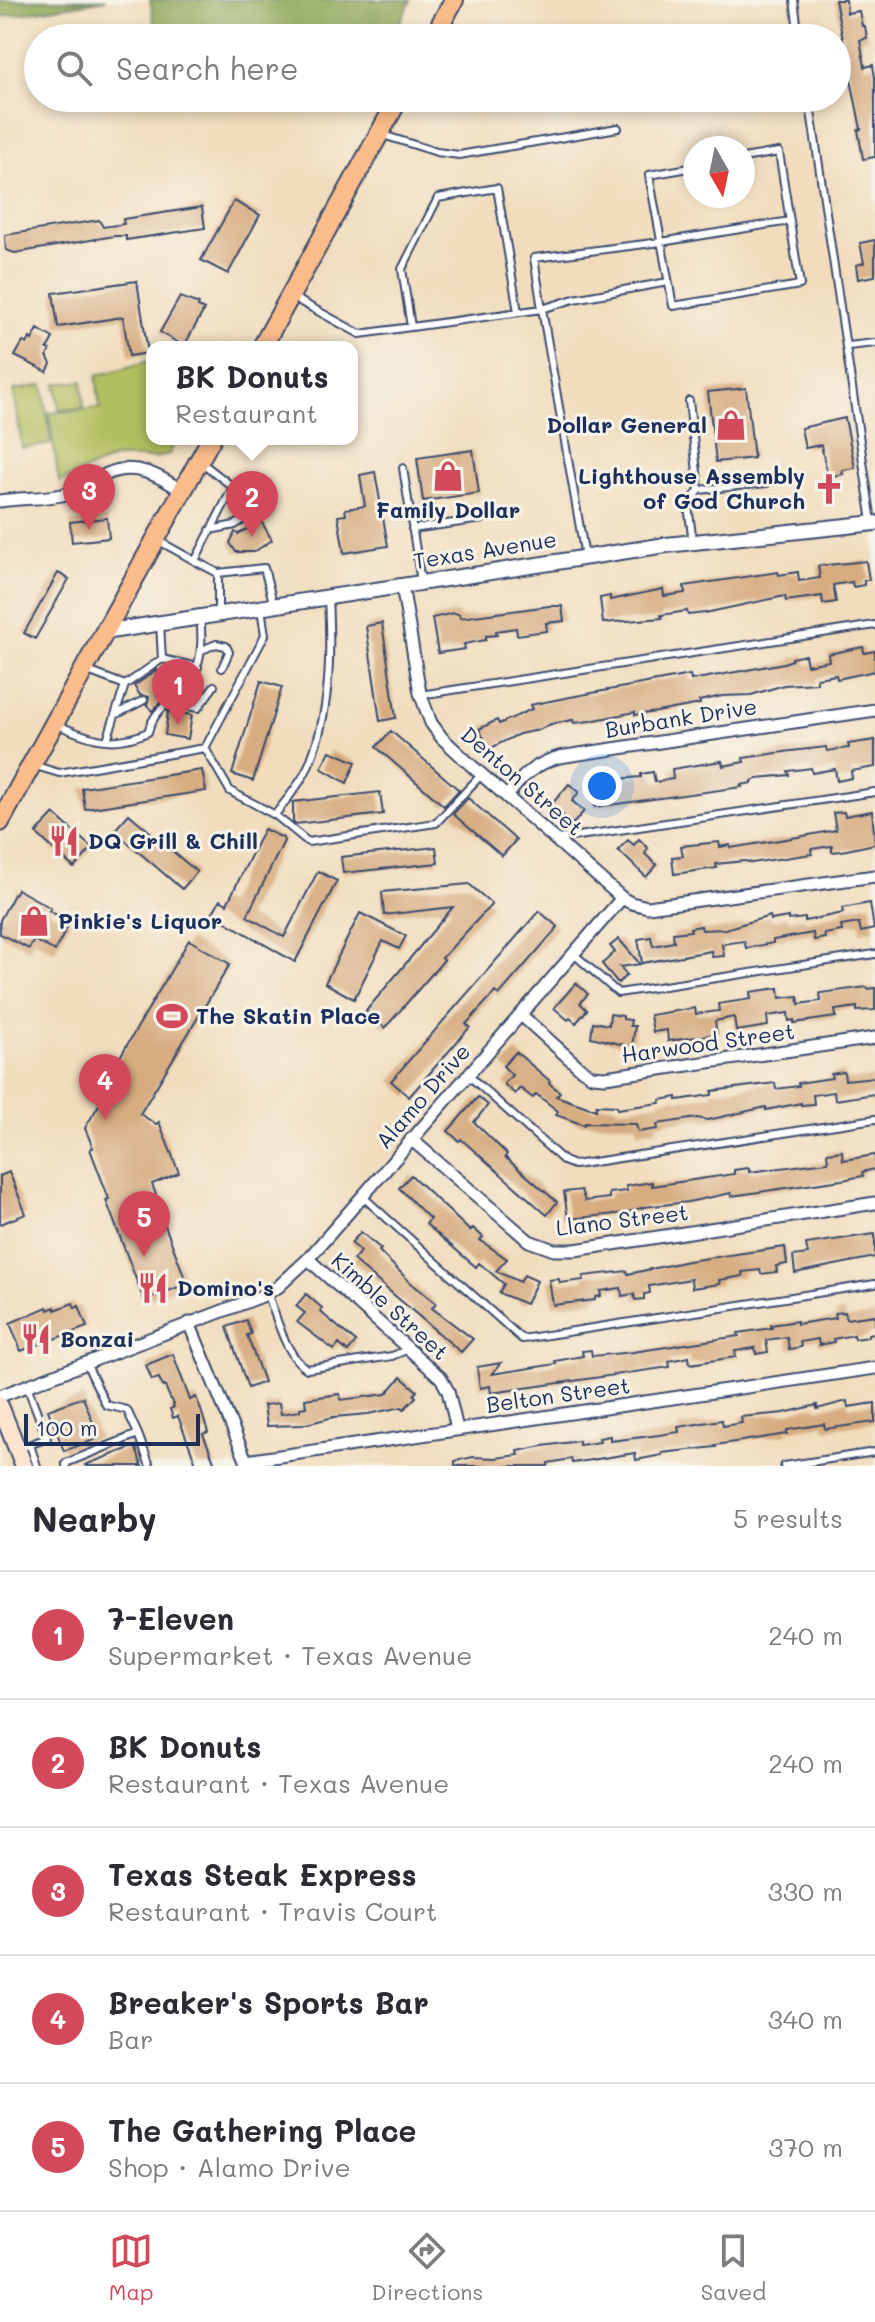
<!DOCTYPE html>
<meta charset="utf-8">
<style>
body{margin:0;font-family:Mali,sans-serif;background:#f7f7f7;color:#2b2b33}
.compass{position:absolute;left:683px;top:136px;width:72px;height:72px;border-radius:50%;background:#fff;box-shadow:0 4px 12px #0003;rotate:171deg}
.scale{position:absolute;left:24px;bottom:20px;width:176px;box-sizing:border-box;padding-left:8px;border:4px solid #1b2f5e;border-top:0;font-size:22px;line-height:28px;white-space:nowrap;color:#1b2f5e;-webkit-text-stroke:6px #f7f3e8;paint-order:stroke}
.you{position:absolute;left:602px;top:786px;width:28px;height:28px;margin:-20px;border:6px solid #fff;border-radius:50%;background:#1a73e8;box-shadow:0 0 0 12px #1a73e833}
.badge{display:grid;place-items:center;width:52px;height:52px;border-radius:50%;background:#d1495b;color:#fff;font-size:26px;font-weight:700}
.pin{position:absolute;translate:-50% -66px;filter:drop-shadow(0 2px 4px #0008)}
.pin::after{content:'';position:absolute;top:42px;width:28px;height:24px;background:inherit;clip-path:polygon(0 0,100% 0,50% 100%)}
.popup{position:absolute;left:146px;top:341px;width:212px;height:104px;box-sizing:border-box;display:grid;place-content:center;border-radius:16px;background:#fff;filter:drop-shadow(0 2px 6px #0005);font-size:26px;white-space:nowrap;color:#7c7c81}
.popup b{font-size:30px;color:#2b2b33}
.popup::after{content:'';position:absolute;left:50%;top:100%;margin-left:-16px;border:16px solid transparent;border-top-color:#fff}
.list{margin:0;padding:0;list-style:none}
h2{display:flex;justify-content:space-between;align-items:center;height:104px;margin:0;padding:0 32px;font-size:34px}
h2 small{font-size:26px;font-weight:400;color:#7c7c81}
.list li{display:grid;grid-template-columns:52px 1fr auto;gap:24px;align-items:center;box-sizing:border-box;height:128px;padding:0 32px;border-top:2px solid #e1e1e2}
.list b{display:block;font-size:30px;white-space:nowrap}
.list p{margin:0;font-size:26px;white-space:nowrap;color:#7c7c81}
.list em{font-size:26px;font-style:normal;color:#7c7c81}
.icon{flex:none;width:44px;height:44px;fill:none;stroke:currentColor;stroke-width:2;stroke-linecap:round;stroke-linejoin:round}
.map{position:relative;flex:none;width:875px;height:1466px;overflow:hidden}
.search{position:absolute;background:#fff;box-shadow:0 4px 12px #0003;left:24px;right:24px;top:24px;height:88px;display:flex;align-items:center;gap:20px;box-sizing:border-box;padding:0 28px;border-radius:44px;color:#7c7c81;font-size:30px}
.sheet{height:744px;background:#fff}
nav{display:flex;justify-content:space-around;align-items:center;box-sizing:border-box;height:112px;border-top:2px solid #e1e1e2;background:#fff;font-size:22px;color:#7c7c81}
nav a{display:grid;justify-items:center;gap:4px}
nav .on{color:#d1495b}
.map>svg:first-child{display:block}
.green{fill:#b2bf61;stroke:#667760;stroke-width:2}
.forest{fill:#8da657;stroke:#546a5a;stroke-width:2}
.building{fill:#d7ac80}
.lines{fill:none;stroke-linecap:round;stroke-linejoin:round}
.service-casing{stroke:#3b496c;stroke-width:10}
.minor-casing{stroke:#3b496c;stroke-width:15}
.tertiary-casing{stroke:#3b496c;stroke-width:18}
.secondary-casing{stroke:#3b496c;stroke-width:20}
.trunk-casing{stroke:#3b496c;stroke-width:22}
.service{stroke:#fff;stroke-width:6}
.minor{stroke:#fff;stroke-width:11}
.tertiary{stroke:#fff;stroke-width:14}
.secondary{stroke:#fde4d1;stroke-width:16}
.trunk{stroke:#fabc8b;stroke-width:18}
.labels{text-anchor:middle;stroke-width:6;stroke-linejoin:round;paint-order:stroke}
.poi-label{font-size:22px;font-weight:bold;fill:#1b2f5e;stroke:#f7f3e8;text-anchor:start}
.street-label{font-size:22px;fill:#1b2f5e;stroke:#f7f3e8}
</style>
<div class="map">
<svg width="875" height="1466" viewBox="0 0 875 1466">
<rect width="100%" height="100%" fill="#f7f3e8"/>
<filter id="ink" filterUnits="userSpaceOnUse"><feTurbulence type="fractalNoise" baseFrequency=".0125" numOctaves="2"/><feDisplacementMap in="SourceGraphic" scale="16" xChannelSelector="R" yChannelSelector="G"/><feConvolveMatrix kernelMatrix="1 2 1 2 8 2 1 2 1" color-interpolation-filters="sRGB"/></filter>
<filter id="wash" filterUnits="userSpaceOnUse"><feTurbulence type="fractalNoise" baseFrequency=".006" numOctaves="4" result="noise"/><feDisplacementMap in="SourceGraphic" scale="32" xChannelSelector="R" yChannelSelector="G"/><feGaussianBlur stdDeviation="1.8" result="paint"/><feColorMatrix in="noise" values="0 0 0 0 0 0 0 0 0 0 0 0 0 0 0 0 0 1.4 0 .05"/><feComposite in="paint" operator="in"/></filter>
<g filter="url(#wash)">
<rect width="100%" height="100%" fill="#f1ddbd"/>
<path class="green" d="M152 360V439H177L169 454 155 458H114L59 482 49 413 100 408 96 376Z
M82 381 84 408 59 410 56 384Z
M43 385 51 444 22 448 14 390Z"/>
<path class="forest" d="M0 0H106L0 17Z
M150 0H411L393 38H157Z"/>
<g id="blocks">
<path class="building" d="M835 0H846L847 13 859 11 862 26H865L867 38 860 40 865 67 873 65 875 78V157L863 159 858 130 861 129Z
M234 201 260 215 228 274 201 260Z
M202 207 205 228 126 240V236H114L15 253 6 250 5 235 99 220 103 227 124 224 123 219Z
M875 240V276L858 279 856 265 864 263 860 243Z
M137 281 148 353 129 356 123 317 58 327 53 293Z
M180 297 199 304 198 307 204 310 184 346 160 332Z
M38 329 53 338 47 349 50 350 47 356 51 364 47 372 15 356 23 342 27 344 30 338 32 340Z
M746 388 754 458 716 462 708 392Z
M845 418 855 468 842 470 843 474 828 477 821 445 805 448 801 428Z
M473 450 479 493 423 501 417 458Z
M375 472 388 546 344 553 338 516 346 515 345 509 365 506 360 475Z
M107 518 109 538 72 542 70 522Z
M261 521 272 540 254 552H236L230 543 235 532 238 534Z
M866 561 869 580H864V585L853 587 852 582 833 585 836 602 823 604 822 596 786 601 785 596 705 613 688 615 687 611 661 615 662 618 603 623 600 598 610 596V600L663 589 664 596 685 593 684 586 778 572 779 575 798 572 799 581 820 578 818 566Z
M58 573 69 579 35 639 24 633Z
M549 606H562L564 621 546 623 547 631 517 635 516 628 496 631 497 635 486 636V640L464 644 465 649 438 653 432 618 454 613 459 614 460 618Z
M382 623 396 718 380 721 366 626Z
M863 647 864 653 875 651V671L837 679 836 675 817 678V683L784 685 751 695 722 696 699 701 700 704 657 712 635 715V712L590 721 574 723 573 720 551 724 539 730 519 734 489 749 479 729 497 720 499 724 532 709 530 705 565 698 690 675 691 680 747 670 784 663 792 660V658L805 655 807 665 829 661 828 654Z
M157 670 163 679V688L172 691 152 711 147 705 149 697 140 695 134 686Z
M261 681 282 687 253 781 232 774Z
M168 711 192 715 188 739 165 735Z
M391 731 459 790 444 806 376 747Z
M875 740V767L851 771 852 778 837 781 835 769 812 773 811 768 788 771 789 775 758 778 752 781V783L741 785 742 787 595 807 591 781 641 777V774L653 772 655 782 673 779 672 769 722 761 723 766 744 762 743 758 791 751 826 747 827 751 849 748 848 744Z
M330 751 356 762 347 783 321 768Z
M202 770 206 791 85 809 82 788Z
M569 784 579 792 572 801 584 811 573 824 551 805Z
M380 792 383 814 295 824 293 822V802Z
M468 798 516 840 502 856 453 814Z
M872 811 875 844 842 851 832 852V846L811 849 812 854 752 863 745 861 716 864 717 868 674 874 672 857 683 856 681 846 719 842 720 847 730 845 731 848 798 837 836 830 833 813 844 812 845 816Z
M54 814 92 848 74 868 36 833Z
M129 814 197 872 182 889 114 831Z
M264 829 283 838 284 841 247 916 284 937 318 871 337 881 295 962 212 914 220 900 227 904Z
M639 839 648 848 645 854 657 865 646 877 618 850 628 840 634 845Z
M436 847 438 863 343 873 341 857Z
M469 884 492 904 442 958 444 960 385 1028 366 1011 453 907 384 915 382 892Z
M17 889 51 908 49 911 70 922 55 951 34 940 29 949 0 934V920Z
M870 903 874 929 861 932 859 923 841 926 842 931 824 934 825 938 814 940 813 933 773 940V943L746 948 744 941 722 944 724 956 712 957 711 951 642 963 638 939 651 937 653 946 674 942 673 933 691 931 690 928 701 926 702 930 725 929 770 916 771 920 788 917V920L805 918V921L843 913 842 908Z
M539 911 558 927 499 995 495 992 466 1024 470 1027 409 1097 391 1081Z
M360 913 406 936 399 949 383 941 354 999 325 983Z
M619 939 640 964 620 967 627 975 618 983 602 964 615 952 610 946Z
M189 940 230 964 140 1114 156 1124 159 1122 179 1173 152 1184 156 1195 154 1196 187 1284 144 1300 106 1200 109 1199 90 1149 93 1148 85 1128 120 1070 114 1067Z
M576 983 588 994 580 1003 587 1010 576 1023 570 1018 568 1020 554 1008Z
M867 987 868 989 875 988V1010L857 1011V1007L835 1010 836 1017 794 1023V1020L789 1021 788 1013 767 1016 768 1026 736 1031 734 1017 715 1021 717 1034 668 1041 667 1030 653 1032 650 1015 695 1008 696 1014 719 1011 718 1004 751 999 750 992 779 988 780 998 798 996 799 1004 821 1001 820 993Z
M610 1014 623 1016V1019L631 1020 630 1026H635L632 1047 591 1037 593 1022 609 1025Z
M516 1052 550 1081 549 1083 560 1092 556 1096 596 1110V1105L617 1106V1109L660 1103V1100L677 1097V1100L712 1095V1091L775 1083 776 1089 799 1086 798 1083 832 1078 831 1074 844 1072 845 1080 875 1077V1094L835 1100 834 1092 813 1095 814 1104 801 1105V1103L766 1110V1107L708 1120 697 1118 657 1124 658 1129 638 1132 636 1124 585 1123 584 1125 556 1115 558 1111 536 1094 533 1098 520 1088 515 1094 504 1084 512 1075 503 1066Z
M478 1097 488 1105 474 1122 507 1154 505 1157 557 1202 547 1215 461 1139 459 1141 448 1131Z
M842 1151 843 1160 875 1155V1169L862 1172 863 1176 842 1180 731 1196V1193L688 1202 644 1207 626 1213 568 1219 564 1192 581 1190 585 1201 609 1198V1193L627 1191 626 1186 652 1182V1186L734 1174V1170L749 1168V1172L828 1162 827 1153Z
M9 1172 26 1214 0 1224V1176Z
M411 1175 470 1231 473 1228 483 1237 480 1240 507 1259 496 1271 520 1282 524 1275 537 1281 526 1304 499 1293 504 1284 479 1263 476 1267 426 1224 430 1219 399 1188Z
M361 1232 381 1249 379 1251 411 1283 436 1303 432 1308 473 1339 461 1352 353 1260 361 1251 351 1243Z
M875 1234V1257L795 1273 793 1256 808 1254 806 1244Z
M785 1247 787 1264 776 1266 777 1272 761 1274 760 1270 742 1272 743 1276 719 1280 720 1284 692 1288 691 1279 649 1286 650 1293 644 1294V1299L635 1300 634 1294 622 1296 621 1288 600 1291 601 1296 595 1297V1300L553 1305 549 1280 559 1279 560 1283 584 1280 583 1276 627 1271 628 1274 688 1261Z
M306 1294 322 1308 320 1311 324 1315 356 1342 348 1352 339 1344 334 1350 297 1322 305 1313 296 1306Z
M73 1303 75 1308 79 1306 87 1327 21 1351 10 1323 47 1307 48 1310 55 1307V1310Z
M845 1312 846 1319 875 1315V1333L868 1334V1337L855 1339 854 1335 833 1339 834 1342 819 1345 818 1339 800 1342 801 1347 789 1349 787 1337 766 1340 768 1352 756 1354 755 1348 735 1351 736 1357 690 1364 689 1357 669 1361 670 1367 491 1393 490 1386 480 1388 477 1367 501 1363 492 1374 556 1364 555 1361 583 1356 582 1351 591 1350 592 1356 633 1352 739 1336 738 1333 772 1328 771 1325 797 1321V1324L836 1318 835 1313Z
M246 1320 251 1334 247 1335 264 1382 248 1388 227 1327Z
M173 1354 190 1400 196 1397 200 1407 208 1432 203 1434 216 1466H197L178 1416 173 1418 170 1409 174 1407 165 1386 163 1387 159 1378 152 1380 146 1365Z
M401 1377 417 1391 414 1395 416 1397 404 1409 402 1407 368 1414 334 1417 302 1425 267 1426 264 1405 279 1403 281 1414 300 1411V1408L306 1407 305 1399 340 1394 341 1400 386 1394Z
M83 1397 99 1438 64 1451 48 1410Z
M847 1401 848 1407 875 1403V1422L825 1429 824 1424 787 1430V1434L715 1445 716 1447 662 1453V1455L636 1460 635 1453 572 1463 571 1459 548 1463V1466H455V1461L473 1457 495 1458 519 1455 518 1451 543 1446 579 1441V1445L600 1442 599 1438 610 1436V1441L659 1435 679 1432 678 1427 722 1420 723 1426 742 1423 741 1417 784 1413 817 1405V1409Z
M135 1446 142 1466H86L85 1465Z"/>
</g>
</g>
<g filter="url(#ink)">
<use href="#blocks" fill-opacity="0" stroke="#3b496c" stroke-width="2"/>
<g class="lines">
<defs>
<path id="service" d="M794 0 799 38
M809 98 872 522
M383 135 437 152 459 155 618 128
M695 167 649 175 673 306 800 285 779 152 743 158
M668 282 574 299 542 309 534 258 661 242 790 221
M294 298 360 334 542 309 585 557
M411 327 402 269 438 198 497 188 518 312
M848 346 875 343
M689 401 699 490 688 506 693 542
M201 462 233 487 249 494 257 511 235 525 210 530
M403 468 421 582
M699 490 767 483
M412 529 482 519
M159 541 195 561
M218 573 264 568 274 606
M261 608 265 635 205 748 230 791 275 815C285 801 300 785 307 769 331 715 331 655 328 597
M218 612V573L195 561 233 487
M202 650 216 644 226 646 229 652 222 668
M162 659 198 667
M88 671 125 685 162 659 160 623
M167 684 184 664
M181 691 188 706 198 708 214 686
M420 695 875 625
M115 715 144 700
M56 724C89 739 113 748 148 732 153 715 161 709 174 697 201 675 204 650 200 617
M107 740 125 685
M36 766 59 773 205 748
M275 815 308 842 436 823 482 774
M558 839 875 792
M574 954 618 993 875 954
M468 1075 564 1161 574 1165 875 1119
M362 1196 522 1339 875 1284
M267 1293C277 1317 285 1356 307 1369L392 1356 409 1349
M86 1363 106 1405 127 1410 138 1434
M30 1445 37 1466
M21 1448 47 1438 27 1386
M66 1466V1463L138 1434 150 1466
M784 1466 875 1452"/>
<path id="minor" d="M0 501C20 498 42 499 62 495 79 491 92 481 107 474 134 462 159 475 182 491
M402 585 420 693 431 723 442 738 473 767 622 898
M508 795C523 775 535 764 559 757L875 710
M521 1015 581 1069 592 1076 605 1077 875 1038
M411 1139 529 1241 554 1250H575L875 1203
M308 1259 441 1378 448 1391 457 1429
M189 1323 248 1465
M0 1396 262 1296 278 1287 308 1259 622 898 631 903 648 907 875 876
M246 1461 875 1368"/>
<path id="tertiary" d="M104 632 666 545 875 523"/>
<path id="secondary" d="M0 1406 24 1466"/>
<path id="trunk" d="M433 38 454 0
M262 347 399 98
M0 822 211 439"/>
</defs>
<use href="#service" class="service-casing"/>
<use href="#minor" class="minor-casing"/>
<use href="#tertiary" class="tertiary-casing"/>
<use href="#secondary" class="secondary-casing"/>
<use href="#trunk" class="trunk-casing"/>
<use href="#service" class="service"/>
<use href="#minor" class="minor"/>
<use href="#tertiary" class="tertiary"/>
<use href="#secondary" class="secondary"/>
<use href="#trunk" class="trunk"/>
</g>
</g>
<defs>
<symbol id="shop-bare" viewBox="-9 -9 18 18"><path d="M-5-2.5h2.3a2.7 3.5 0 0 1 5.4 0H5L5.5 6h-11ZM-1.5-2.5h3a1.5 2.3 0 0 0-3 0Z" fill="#d1495b" stroke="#f7f3e8" stroke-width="2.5" paint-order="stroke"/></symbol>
<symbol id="church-bare" viewBox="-9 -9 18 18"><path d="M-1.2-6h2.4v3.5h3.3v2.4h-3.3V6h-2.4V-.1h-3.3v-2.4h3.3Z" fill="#d1495b" stroke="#f7f3e8" stroke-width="2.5" paint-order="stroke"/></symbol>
<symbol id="restaurant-bare" viewBox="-9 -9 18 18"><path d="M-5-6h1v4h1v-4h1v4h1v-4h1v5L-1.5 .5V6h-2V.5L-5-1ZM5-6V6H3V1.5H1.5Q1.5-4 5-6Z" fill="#d1495b" stroke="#f7f3e8" stroke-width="2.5" paint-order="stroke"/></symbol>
<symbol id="stadium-bare" viewBox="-9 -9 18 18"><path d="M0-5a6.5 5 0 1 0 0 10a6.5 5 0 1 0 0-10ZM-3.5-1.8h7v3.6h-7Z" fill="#d1495b" stroke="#f7f3e8" stroke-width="2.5" paint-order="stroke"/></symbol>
</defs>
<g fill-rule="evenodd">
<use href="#shop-bare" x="709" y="403" width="44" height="44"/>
<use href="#shop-bare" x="426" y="454" width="44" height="44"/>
<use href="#church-bare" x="807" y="467" width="44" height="44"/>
<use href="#restaurant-bare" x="42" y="819" width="44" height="44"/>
<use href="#shop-bare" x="12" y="899" width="44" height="44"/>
<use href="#stadium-bare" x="150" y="994" width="44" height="44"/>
<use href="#restaurant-bare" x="131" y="1266" width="44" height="44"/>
<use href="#restaurant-bare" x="14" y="1317" width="44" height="44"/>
</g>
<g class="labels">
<g class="poi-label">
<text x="707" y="433" text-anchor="end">Dollar General</text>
<text x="805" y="484" text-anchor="end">Lighthouse Assembly<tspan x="805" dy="25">of God Church</tspan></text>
<text x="448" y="518" text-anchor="middle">Family Dollar</text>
<text x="88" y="849">DQ Grill &amp; Chill</text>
<text x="58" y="929">Pinkie's Liquor</text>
<text x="196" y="1024">The Skatin Place</text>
<text x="177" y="1296">Domino's</text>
<text x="60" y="1347">Bonzai</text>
</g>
<g class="street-label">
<text transform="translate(485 550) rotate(-9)" y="8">Texas Avenue</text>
<text transform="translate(681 718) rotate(-9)" y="8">Burbank Drive</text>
<text transform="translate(522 781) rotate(41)" y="8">Denton Street</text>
<text transform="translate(708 1043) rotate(-8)" y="8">Harwood Street</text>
<text transform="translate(423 1096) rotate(-49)" y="8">Alamo Drive</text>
<text transform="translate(622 1220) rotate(-7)" y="8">Llano Street</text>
<text transform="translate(390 1306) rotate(42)" y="8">Kimble Street</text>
<text transform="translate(558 1395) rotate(-8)" y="8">Belton Street</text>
</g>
</g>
</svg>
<svg class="compass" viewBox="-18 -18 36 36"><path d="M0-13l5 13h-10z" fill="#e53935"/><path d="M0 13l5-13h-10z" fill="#7c7c81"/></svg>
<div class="scale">100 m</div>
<div class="you"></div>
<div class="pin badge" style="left:178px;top:725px">1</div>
<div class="pin badge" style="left:252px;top:537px">2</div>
<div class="popup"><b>BK Donuts</b>Restaurant</div>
<div class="pin badge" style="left:89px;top:530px">3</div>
<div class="pin badge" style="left:105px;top:1120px">4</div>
<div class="pin badge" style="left:144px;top:1257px">5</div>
<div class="search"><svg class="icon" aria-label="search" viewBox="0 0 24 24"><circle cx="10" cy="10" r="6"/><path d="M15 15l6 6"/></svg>Search here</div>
</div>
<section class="sheet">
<h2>Nearby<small>5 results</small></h2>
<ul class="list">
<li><span class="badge">1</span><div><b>7-Eleven</b><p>Supermarket · Texas Avenue</p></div><em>240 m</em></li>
<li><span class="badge">2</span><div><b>BK Donuts</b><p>Restaurant · Texas Avenue</p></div><em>240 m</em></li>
<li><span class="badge">3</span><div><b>Texas Steak Express</b><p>Restaurant · Travis Court</p></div><em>330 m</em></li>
<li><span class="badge">4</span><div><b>Breaker's Sports Bar</b><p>Bar</p></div><em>340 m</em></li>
<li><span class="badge">5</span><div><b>The Gathering Place</b><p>Shop · Alamo Drive</p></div><em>370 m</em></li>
</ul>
</section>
<nav>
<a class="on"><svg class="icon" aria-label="map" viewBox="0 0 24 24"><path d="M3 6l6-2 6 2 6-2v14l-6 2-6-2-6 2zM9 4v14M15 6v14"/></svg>Map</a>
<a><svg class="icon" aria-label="directions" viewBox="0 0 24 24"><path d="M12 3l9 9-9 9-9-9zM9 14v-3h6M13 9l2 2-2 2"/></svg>Directions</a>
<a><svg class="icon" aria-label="saved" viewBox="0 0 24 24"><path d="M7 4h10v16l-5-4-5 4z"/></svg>Saved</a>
</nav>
